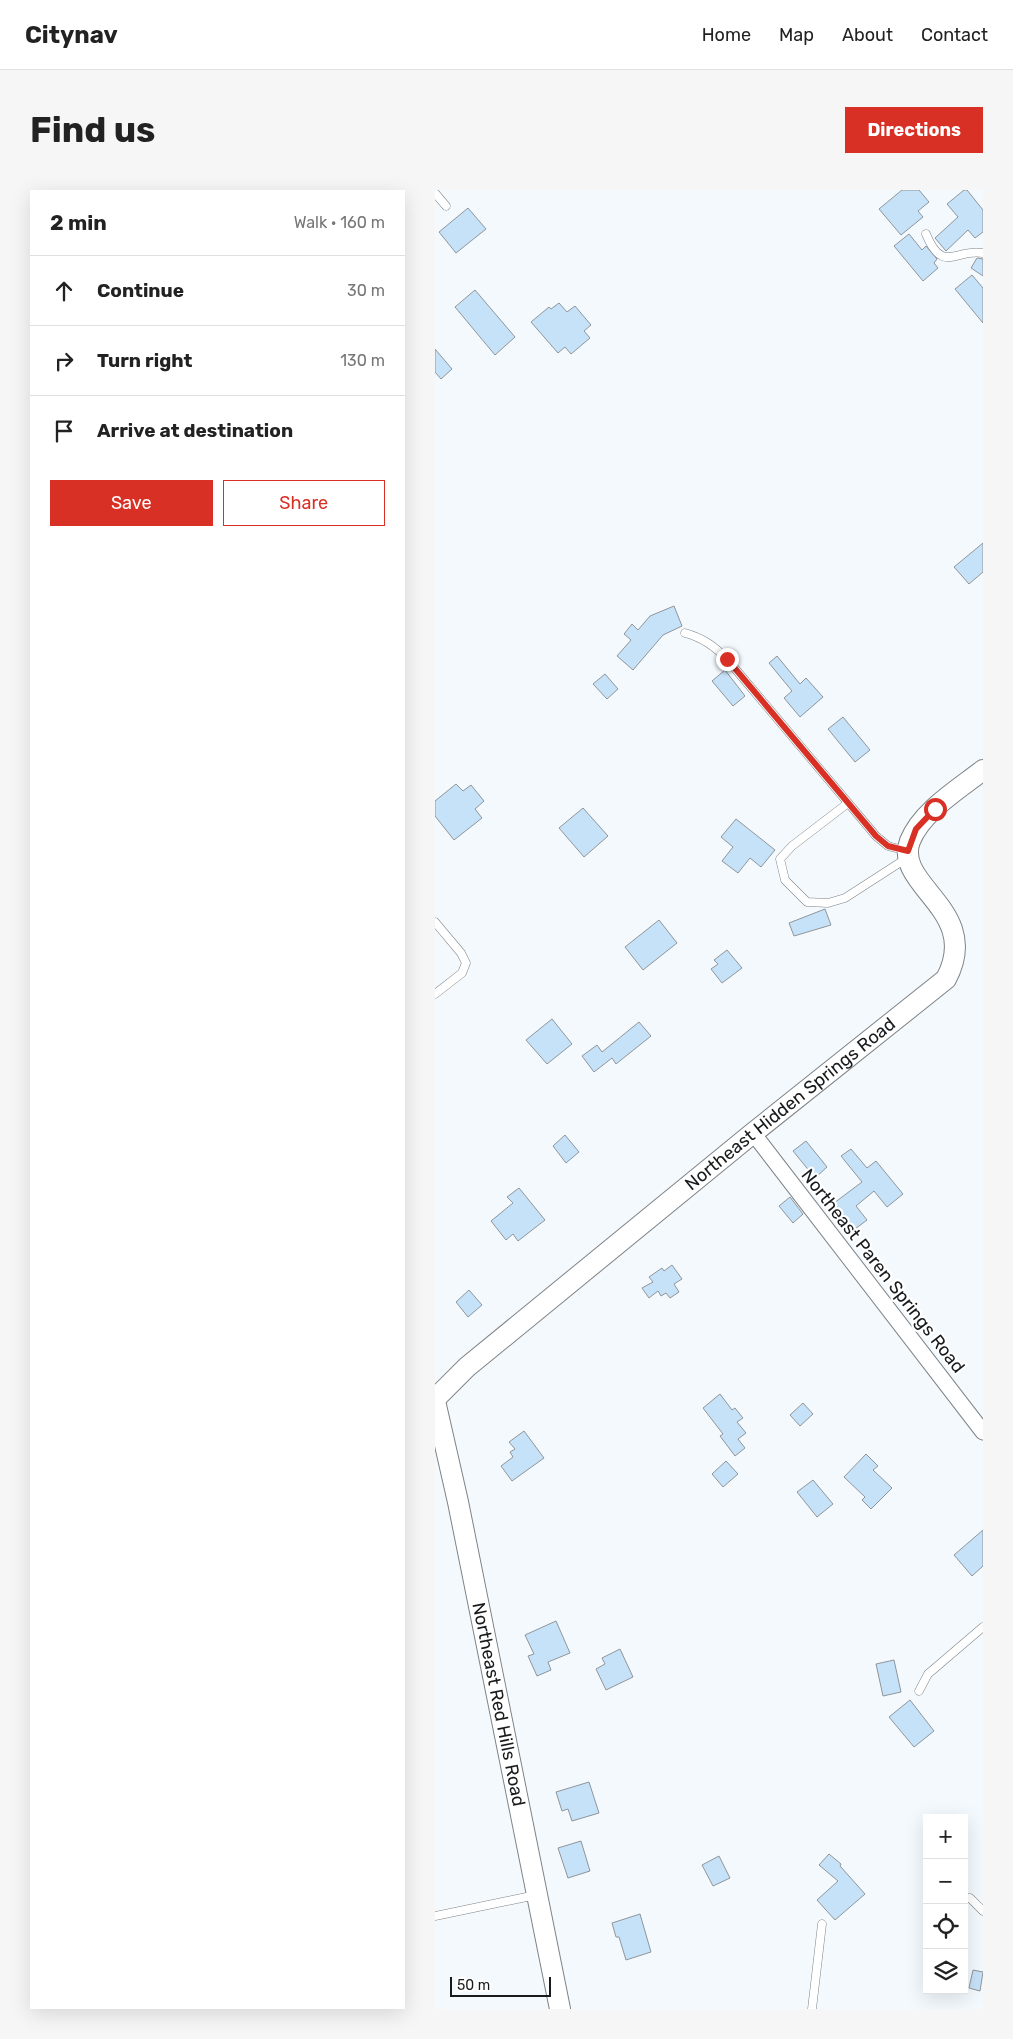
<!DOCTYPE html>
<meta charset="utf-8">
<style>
body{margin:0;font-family:Rubik,sans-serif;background:#f6f6f6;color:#222}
.controls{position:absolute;right:15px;bottom:15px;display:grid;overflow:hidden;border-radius:0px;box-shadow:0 5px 20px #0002}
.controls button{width:45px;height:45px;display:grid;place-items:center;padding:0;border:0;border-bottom:1px solid #e0e0e0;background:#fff;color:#222;font:25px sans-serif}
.scale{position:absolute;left:15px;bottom:12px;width:101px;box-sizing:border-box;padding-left:5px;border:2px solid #181a1c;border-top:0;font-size:14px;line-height:18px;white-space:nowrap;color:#181a1c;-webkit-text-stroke:4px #fff;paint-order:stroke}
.stop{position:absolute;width:15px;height:15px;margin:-11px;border:4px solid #d93025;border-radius:50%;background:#fff}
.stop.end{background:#d93025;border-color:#fff;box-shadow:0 1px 5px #0008}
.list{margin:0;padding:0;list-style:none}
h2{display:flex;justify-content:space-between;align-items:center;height:65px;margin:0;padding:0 20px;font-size:21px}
h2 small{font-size:16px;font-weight:400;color:#767676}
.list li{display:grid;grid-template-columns:32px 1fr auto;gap:15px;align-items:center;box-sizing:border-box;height:70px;padding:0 20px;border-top:1px solid #e0e0e0}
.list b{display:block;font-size:19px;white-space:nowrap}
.list em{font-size:16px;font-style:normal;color:#767676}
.actions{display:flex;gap:10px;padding:15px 20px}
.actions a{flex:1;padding:11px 0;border:1px solid #d93025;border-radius:0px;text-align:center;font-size:18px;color:#d93025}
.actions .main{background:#d93025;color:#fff}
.icon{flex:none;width:28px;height:28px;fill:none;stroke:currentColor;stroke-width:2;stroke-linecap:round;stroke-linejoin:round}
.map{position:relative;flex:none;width:548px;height:1819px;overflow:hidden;border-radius:0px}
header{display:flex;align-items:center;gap:30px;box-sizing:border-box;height:70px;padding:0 25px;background:#fff;border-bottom:1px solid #e0e0e0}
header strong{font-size:24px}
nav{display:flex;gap:28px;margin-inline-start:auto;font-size:18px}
.intro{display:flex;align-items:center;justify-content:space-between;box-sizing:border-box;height:120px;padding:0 30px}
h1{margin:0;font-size:35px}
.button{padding:12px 22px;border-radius:0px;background:#d93025;color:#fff;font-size:18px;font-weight:700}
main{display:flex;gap:30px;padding:0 30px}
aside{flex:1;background:#fff;border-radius:0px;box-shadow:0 5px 20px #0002}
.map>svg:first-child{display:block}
.building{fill:#c6e2f9;stroke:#909599}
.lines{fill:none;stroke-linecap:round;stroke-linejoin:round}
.lane-casing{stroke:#7f8387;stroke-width:9}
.street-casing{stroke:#7f8387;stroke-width:17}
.secondary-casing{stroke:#7f8387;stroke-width:22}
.lane{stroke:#fff;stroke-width:8}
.street{stroke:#fff;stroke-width:15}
.secondary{stroke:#fff;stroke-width:20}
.route{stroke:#d93025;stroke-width:6}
.labels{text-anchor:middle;stroke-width:4.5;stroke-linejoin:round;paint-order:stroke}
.street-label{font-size:18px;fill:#181a1c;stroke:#fff}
</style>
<header>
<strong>Citynav</strong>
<nav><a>Home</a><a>Map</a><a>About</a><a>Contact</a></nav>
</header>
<div class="intro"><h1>Find us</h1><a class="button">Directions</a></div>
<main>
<aside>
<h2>2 min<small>Walk · 160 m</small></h2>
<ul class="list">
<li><svg class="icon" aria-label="ahead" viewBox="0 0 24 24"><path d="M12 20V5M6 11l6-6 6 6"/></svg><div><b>Continue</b></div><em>30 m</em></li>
<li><svg class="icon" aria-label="right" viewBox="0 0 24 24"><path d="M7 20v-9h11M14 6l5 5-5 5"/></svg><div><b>Turn right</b></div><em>130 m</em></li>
<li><svg class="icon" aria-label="arrive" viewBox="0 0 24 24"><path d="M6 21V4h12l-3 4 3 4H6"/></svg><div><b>Arrive at destination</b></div></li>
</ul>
<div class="actions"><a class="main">Save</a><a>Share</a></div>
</aside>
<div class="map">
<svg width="548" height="1819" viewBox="0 0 548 1819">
<rect width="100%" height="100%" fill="#f3f9fd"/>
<path class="building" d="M467 0H484L494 12 483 21 488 27 466 45 444 19Z
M529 0H532L548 20V42L540 48 533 40 511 61 500 48 523 27 512 14Z
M33 18 51 39 21 63 4 42Z
M474 44 487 60 491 56 502 69 499 73 503 78 488 91 459 56Z
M542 68 548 69V86L536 78Z
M537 85 548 98V133L520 99Z
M40 100 80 147 60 165 20 117Z
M124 113 132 122 140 116 156 135 149 141 155 148 136 164 130 157 123 163 96 132 114 117 116 119Z
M0 159 17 179 6 189 0 182Z
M548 353V382L534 394 519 377Z
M239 416 247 436 228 445 198 480 182 466 196 450 189 444 197 434 203 440 215 426Z
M342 466 365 494 371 488 388 507 365 527 349 508 357 501 334 473Z
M290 480 310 506 298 516 277 491Z
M170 484 183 499 172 509 158 494Z
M408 527 435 560 420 572 393 539Z
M21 594 28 601 36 595 49 611 40 619 47 628 19 650 0 626V611Z
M148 618 173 646 149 667 124 638Z
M301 629 340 660 326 677 315 668 303 683 287 671 298 657 286 647Z
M390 719 396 735 359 746 354 733Z
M224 730 242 753 208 780 190 757Z
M292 760 307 778 287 793 276 779 283 774 279 770Z
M117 829 137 854 112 874 91 850Z
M204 832 216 846 181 874 177 868 159 882 147 866 162 855 167 862Z
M130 945 144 962 131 973 118 956Z
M371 951 392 977 380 988 358 961Z
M416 959 432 978 441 971 468 1004 452 1017 439 1001 421 1016 432 1030 420 1039 399 1013 427 992 406 966Z
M84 998 110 1030 83 1051 78 1044 71 1050 56 1031 78 1013 72 1007Z
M355 1007 368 1024 358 1033 344 1016Z
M237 1075 247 1089 239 1094 244 1102 235 1108 231 1103 226 1106 223 1101 214 1108 207 1098 218 1092 214 1087 227 1078 229 1081Z
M34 1100 47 1115 33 1127 21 1112Z
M285 1204 297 1220 300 1218 308 1228 302 1232 311 1243 303 1249 310 1258 300 1266 285 1246 288 1244 268 1218Z
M368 1213 378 1224 365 1236 355 1225Z
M89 1241 109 1268 77 1291 66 1276 78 1267 75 1262 80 1259 74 1252Z
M431 1264 443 1276 438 1280 457 1298 436 1319 427 1310 430 1307 409 1287Z
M291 1271 303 1284 288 1297 277 1284Z
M378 1290 398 1314 382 1327 362 1302Z
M548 1340V1376L537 1386 519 1365Z
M121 1431 135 1463 113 1472 116 1480 102 1486 93 1466 99 1464 90 1445Z
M185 1459 198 1487 171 1500 161 1479 170 1474 167 1468Z
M459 1470 466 1502 448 1506 441 1474Z
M475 1510 499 1541 479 1557 454 1527Z
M154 1592 164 1623 137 1631 133 1619 127 1621 121 1602Z
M146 1651 155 1681 133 1688 123 1658Z
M394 1664 406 1674 405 1676 430 1704 400 1730 382 1710 403 1691 384 1675Z
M284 1666 295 1688 278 1696 267 1675Z
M205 1724 216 1762 191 1770 184 1747H181L177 1733Z
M538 1780 548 1782 545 1801 534 1798Z"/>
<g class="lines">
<defs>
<path id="lane" d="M0 3 11 16
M491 44C508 85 521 58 548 63
M250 443C268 448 279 456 292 469L441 646 453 656 472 661
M413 613 357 656 345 669 350 690 372 712 393 713 410 708 472 668
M0 732 26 763 31 773 27 783 0 804
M484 1501 493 1484 548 1437
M529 1708H535L548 1721
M0 1726 101 1705
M377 1819 387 1734"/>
<path id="street" d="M318 943 548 1242"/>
<g id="secondary">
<path id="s1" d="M0 1209 32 1177 318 943 511 789C548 720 458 696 475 651 487 621 524 599 548 580"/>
<path id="s2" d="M0 1211 23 1312 125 1819"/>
</g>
</defs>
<use href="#lane" class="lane-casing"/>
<use href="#street" class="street-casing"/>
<use href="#secondary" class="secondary-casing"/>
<use href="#lane" class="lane"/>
<use href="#street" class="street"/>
<use href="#secondary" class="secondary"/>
</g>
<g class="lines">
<path class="route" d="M292 469 441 646 453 656 473 661 481 639 500 619"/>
</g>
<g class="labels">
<g class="street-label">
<text dy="6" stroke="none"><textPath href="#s1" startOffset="462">Northeast Hidden Springs Road</textPath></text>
<text transform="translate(448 1081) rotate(52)" y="6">Northeast Paren Springs Road</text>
<text dy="6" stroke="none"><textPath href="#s2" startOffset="310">Northeast Red Hills Road</textPath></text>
</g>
</g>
</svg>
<div class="controls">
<button>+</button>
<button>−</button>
<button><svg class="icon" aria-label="locate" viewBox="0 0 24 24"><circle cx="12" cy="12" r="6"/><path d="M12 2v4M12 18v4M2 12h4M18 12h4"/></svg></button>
<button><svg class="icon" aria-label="layers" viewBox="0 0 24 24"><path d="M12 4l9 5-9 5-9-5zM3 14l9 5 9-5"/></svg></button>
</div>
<div class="scale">50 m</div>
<div class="stop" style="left:500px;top:619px"></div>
<div class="stop end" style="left:292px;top:469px"></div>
</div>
</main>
